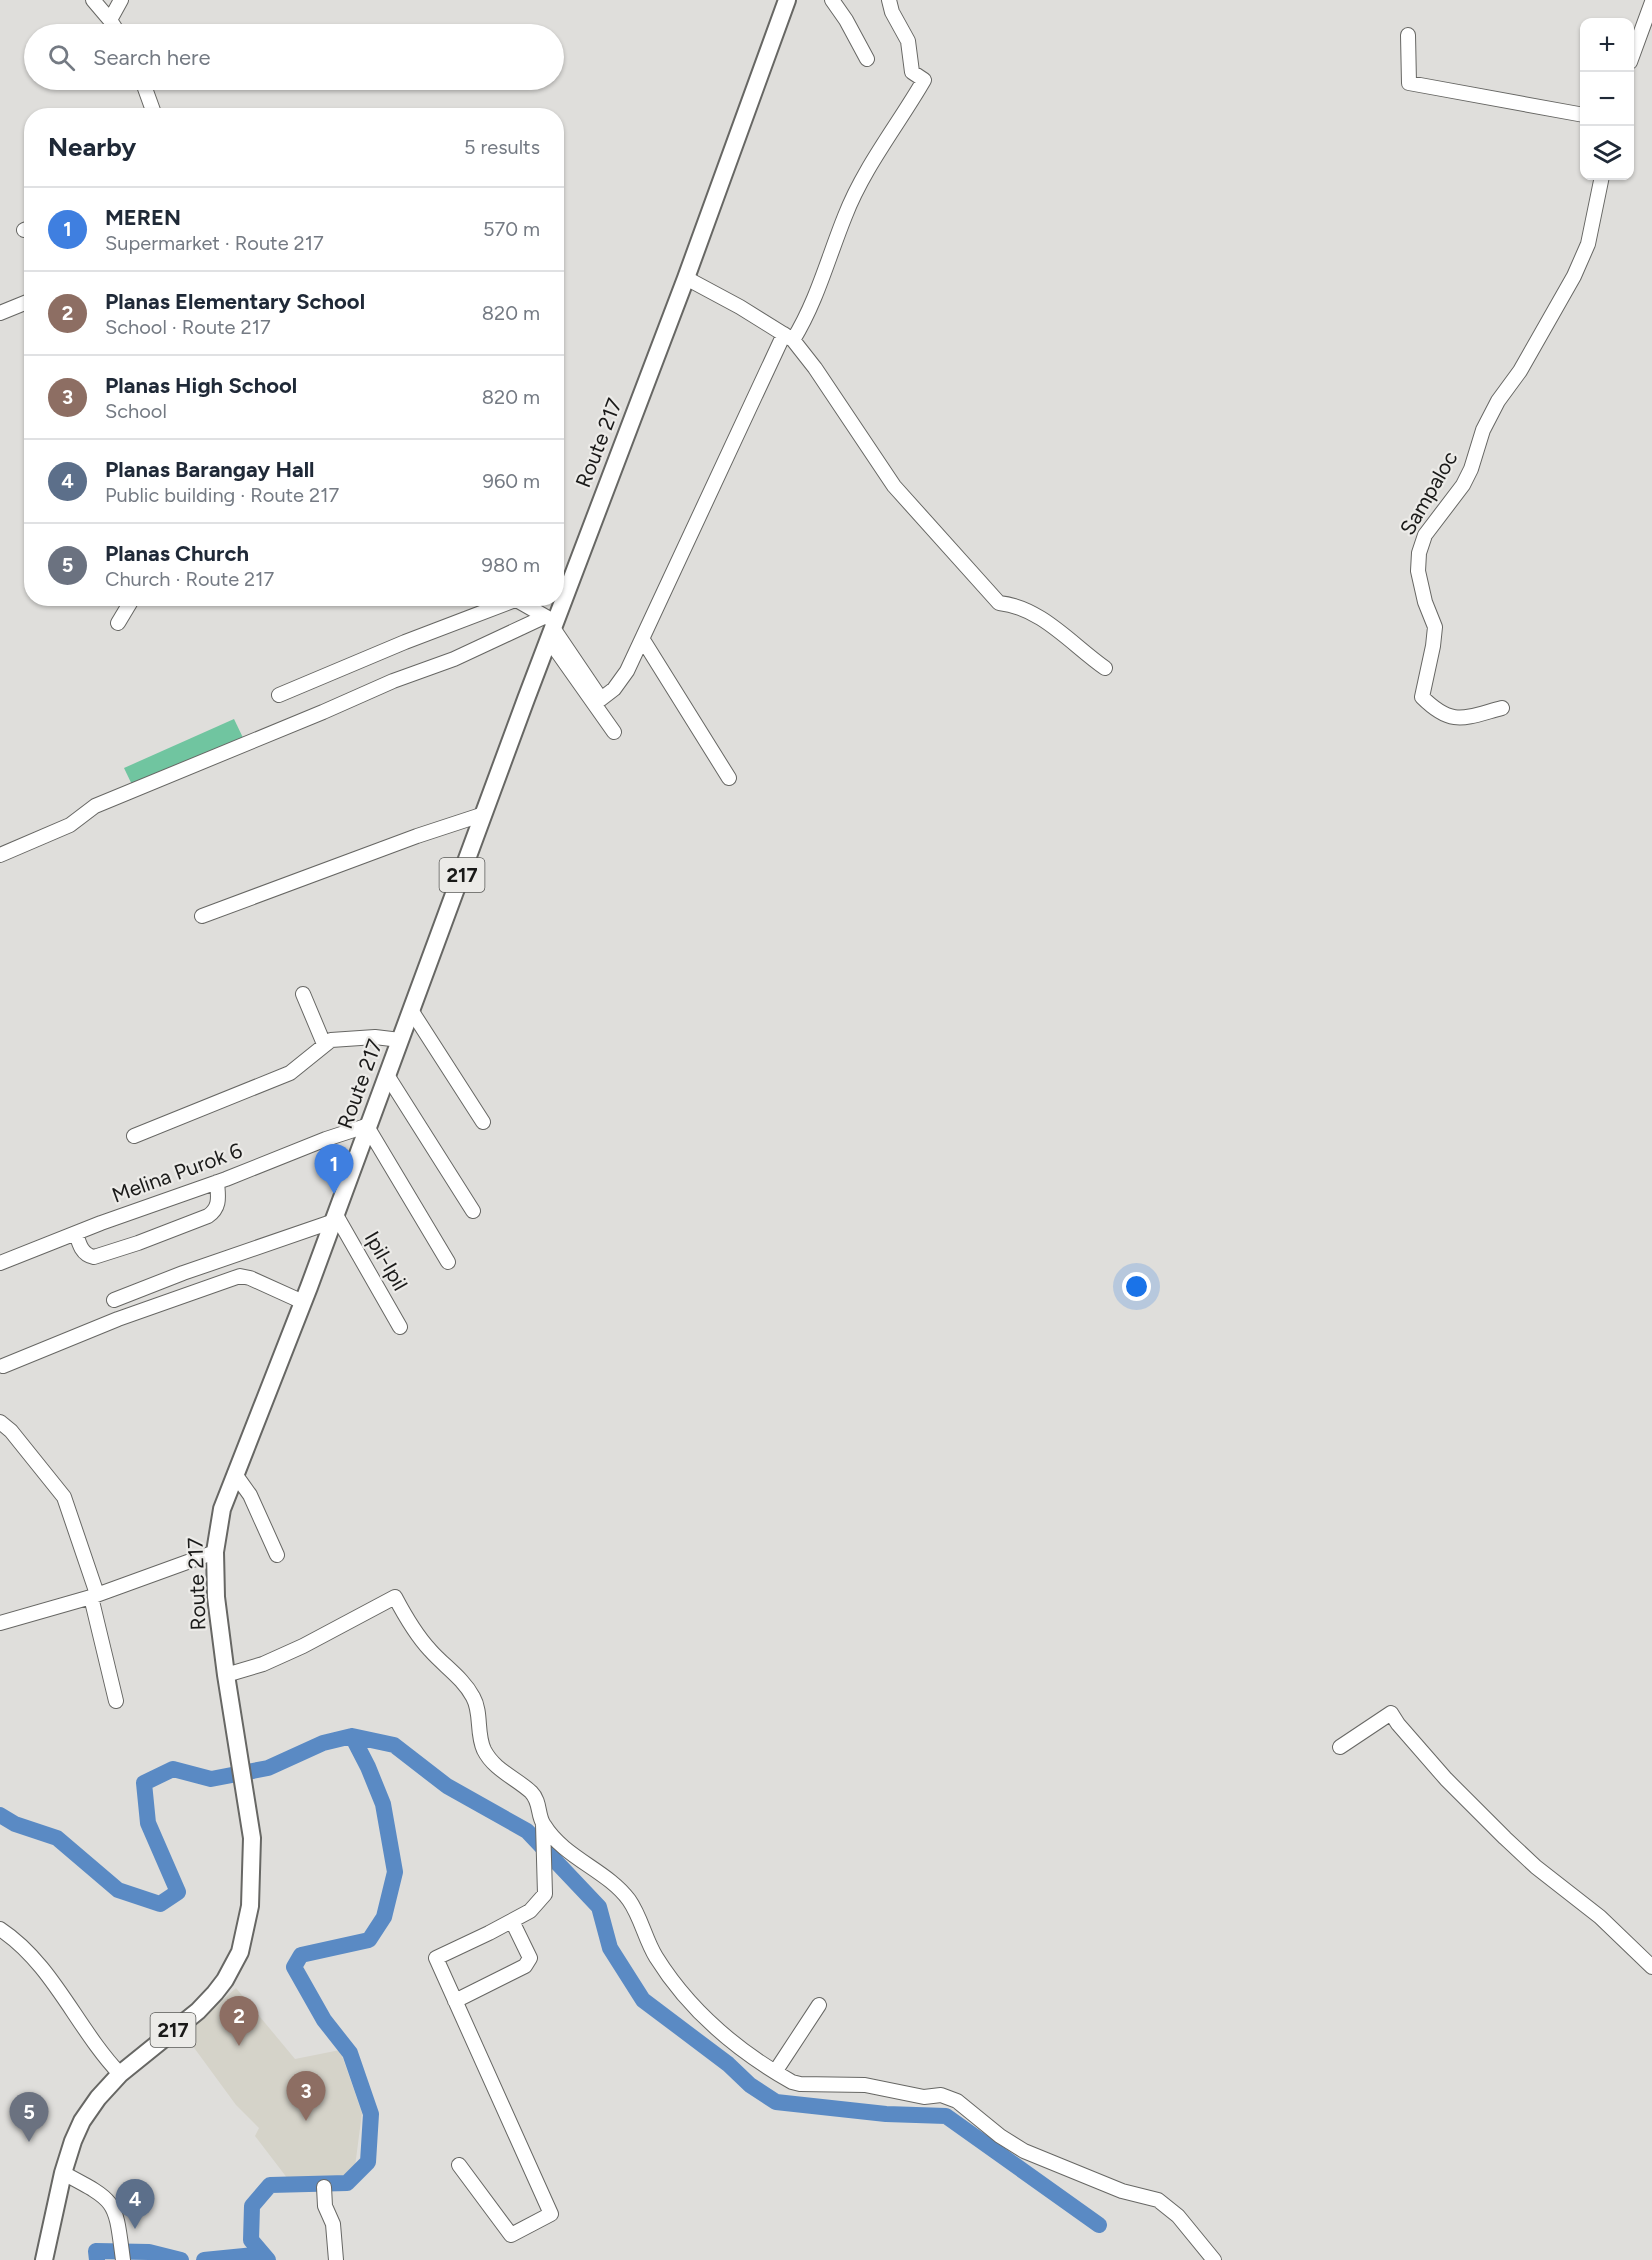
<!DOCTYPE html>
<meta charset="utf-8">
<style>
body{margin:0;font-family:Figtree,sans-serif;background:#f6f6f7;color:#1f2937}
.controls{position:absolute;right:18px;top:18px;display:grid;overflow:hidden;border-radius:12px;box-shadow:0 2px 4px #0004}
.controls button{width:54px;height:54px;display:grid;place-items:center;padding:0;border:0;border-bottom:2px solid #e0e1e3;background:#fff;color:#1f2937;font:30px sans-serif}
.you{position:absolute;left:1137px;top:1287px;width:21px;height:21px;margin:-15px;border:4px solid #fff;border-radius:50%;background:#1a73e8;box-shadow:0 0 0 9px #1a73e833}
.badge{display:grid;place-items:center;width:39px;height:39px;border-radius:50%;background:#111827;color:#fff;font-size:20px;font-weight:700}
.pin{position:absolute;translate:-50% -50px;filter:drop-shadow(0 2px 3px #0008)}
.pin::after{content:'';position:absolute;top:32px;width:21px;height:18px;background:inherit;clip-path:polygon(0 0,100% 0,50% 100%)}
.list{margin:0;padding:0;list-style:none}
h2{display:flex;justify-content:space-between;align-items:center;height:78px;margin:0;padding:0 24px;font-size:26px}
h2 small{font-size:20px;font-weight:400;color:#747a83}
.list li{display:grid;grid-template-columns:39px 1fr auto;gap:18px;align-items:center;box-sizing:border-box;height:84px;padding:0 24px;border-top:2px solid #e0e1e3}
.list b{display:block;font-size:22px;white-space:nowrap}
.list p{margin:0;font-size:20px;white-space:nowrap;color:#747a83}
.list em{font-size:20px;font-style:normal;color:#747a83}
.icon{flex:none;width:33px;height:33px;fill:none;stroke:currentColor;stroke-width:2;stroke-linecap:round;stroke-linejoin:round}
.map{position:relative;flex:none;width:1652px;height:2260px;overflow:hidden}
.search{position:absolute;background:#fff;box-shadow:0 2px 4px #0004;left:24px;top:24px;width:540px;height:66px;display:flex;align-items:center;gap:15px;box-sizing:border-box;padding:0 21px;border-radius:33px;color:#747a83;font-size:22px}
.panel{position:absolute;background:#fff;box-shadow:0 2px 4px #0004;left:24px;top:108px;width:540px;height:498px;border-radius:24px}
.map>svg:first-child{display:block}
.built{fill:#d5d3c9}
.green{fill:#70c5a0}
.lines{fill:none;stroke-linecap:round;stroke-linejoin:round}
.river{stroke:#5a8ac4;stroke-width:16}
.minor-casing{stroke:#676764;stroke-width:16}
.major-casing{stroke:#676764;stroke-width:20}
.minor{stroke:#fff;stroke-width:14}
.major{stroke:#fff;stroke-width:16}
.labels{text-anchor:middle;stroke-width:4.5;stroke-linejoin:round;paint-order:stroke}
.shield{fill:#ecebe8;stroke:#595957;stroke-width:1.5}
.shield-label{font-size:20px;font-weight:bold;fill:#1a1a19}
.street-label{font-size:21px;fill:#1a1a19;stroke:#ecebe8}
</style>
<div class="map">
<svg width="1652" height="2260" viewBox="0 0 1652 2260">
<rect width="100%" height="100%" fill="#dfdedb"/>
<path class="built" d="M236 1988 295 2059 340 2050 362 2113 354 2174 291 2183 255 2136 259 2128 236 2105 184 2034Z"/>
<path class="green" d="M234 719 246 744 136 793 124 768Z"/>
<g class="lines">
<path class="river" d="M0 1815 15 1824 57 1838 118 1890 160 1904 178 1892 148 1823 144 1783 173 1769 211 1779 268 1768 323 1743 352 1736 394 1745 447 1786 527 1831 599 1907 610 1948 643 2000 728 2064 750 2085 776 2102 886 2114 946 2116 1099 2225
M97 2260 96 2251 149 2252 181 2260
M204 2260 263 2254
M268 2260 251 2240 252 2206 270 2185 347 2183 368 2162 371 2114 350 2053 324 2020 294 1967 301 1955 369 1940 384 1917 395 1872 383 1804 368 1767 352 1736"/>
<defs>
<path id="minor" d="M93 0 110 20
M832 0 846 20 867 59
M119 34 110 20 121 0
M1408 35 1409 83 1584 115
M1630 62 1652 2
M142 80 155 116
M24 230 32 227
M686 278 740 307 793 340 815 368 894 486 999 603C1041 607 1072 645 1105 668
M0 313 32 300
M793 340C817 301 828 258 845 216 864 167 898 125 924 80L912 72 908 41 892 12 889 0
M513 598 548 618
M118 623 133 598
M553 628 601 699 614 689 627 671 784 334
M549 640 614 732
M643 640 729 778
M279 695 405 642 515 600
M1502 708C1464 718 1452 727 1422 697L1433 646 1435 627 1425 602 1418 571 1419 553 1425 535 1463 485 1471 469 1483 430 1498 401 1520 371 1574 276 1588 244 1602 176
M0 855 70 825 95 806 323 712 393 681 454 659 544 617
M202 916 417 836 484 814
M303 994 324 1044
M411 1010 483 1122
M387 1075 473 1211
M368 1128 448 1262
M134 1136 290 1073 331 1040 375 1037 400 1040
M336 1215 400 1327
M76 1233C79 1244 82 1255 94 1257L138 1243 208 1216C221 1207 218 1196 217 1182
M0 1263 101 1223 226 1179 326 1139 369 1125
M114 1300 183 1273 334 1221
M3 1366 118 1319 240 1276 250 1278 303 1302
M0 1422 11 1431 64 1497 97 1594
M235 1474 250 1495 277 1555
M91 1597 116 1701
M0 1623 91 1597 215 1552
M226 1675 263 1664 303 1646 395 1597C405 1616 416 1635 430 1650 444 1666 463 1678 473 1697 482 1713 476 1733 484 1750 494 1770 516 1778 531 1792 541 1802 537 1815 544 1825 564 1858 607 1870 629 1900 641 1917 645 1939 656 1957 689 2010 739 2052 792 2082L800 2084 865 2085 924 2097 941 2095 957 2101 1000 2136 1024 2151 1122 2191 1158 2200 1178 2216 1214 2260
M1340 1747 1391 1713 1398 1724 1446 1779 1505 1838 1536 1867 1600 1917 1652 1967
M0 1929C53 1964 77 2029 120 2074
M455 2001 525 1966 530 1958 512 1921
M775 2072 819 2005
M459 2165 511 2235 551 2214 436 1958 489 1933 530 1911 545 1894 543 1824
M63 2173C118 2202 115 2200 123 2260
M324 2187 325 2206 333 2224 336 2260"/>
<path id="major" d="M44 2260 63 2173 73 2141 82 2121 98 2098 120 2074 198 2011 215 1993 225 1980 240 1952 250 1906 252 1838 226 1675 216 1597 215 1552 222 1509 309 1287 526 699 686 278 787 0"/>
</defs>
<use href="#minor" class="minor-casing"/>
<use href="#major" class="major-casing"/>
<use href="#minor" class="minor"/>
<use href="#major" class="major"/>
</g>
<g class="labels">
<g class="shield">
<rect x="439.5" y="858" width="45" height="34" rx="4.5"/>
<rect x="150.5" y="2013" width="45" height="34" rx="4.5"/>
</g>
<g class="shield-label">
<text x="462" y="882">217</text>
<text x="173" y="2037">217</text>
</g>
<g class="street-label">
<text transform="translate(599 443) rotate(-69)" y="7">Route 217</text>
<text transform="translate(1429 493) rotate(-60)" y="7">Sampaloc</text>
<text transform="translate(360 1084) rotate(-70)" y="7">Route 217</text>
<text transform="translate(177 1173) rotate(-20)" y="7">Melina Purok 6</text>
<text transform="translate(386 1261) rotate(60)" y="7">Ipil-Ipil</text>
<text transform="translate(197 1584) rotate(-92)" y="7">Route 217</text>
</g>
</g>
</svg>
<div class="controls">
<button>+</button>
<button>−</button>
<button><svg class="icon" aria-label="layers" viewBox="0 0 24 24"><path d="M12 4l9 5-9 5-9-5zM3 14l9 5 9-5"/></svg></button>
</div>
<div class="you"></div>
<div class="pin badge" style="left:334px;top:1194px;background:#3f7fe0">1</div>
<div class="pin badge" style="left:239px;top:2046px;background:#8d6e63">2</div>
<div class="pin badge" style="left:306px;top:2121px;background:#8d6e63">3</div>
<div class="pin badge" style="left:135px;top:2229px;background:#5c6f8a">4</div>
<div class="pin badge" style="left:29px;top:2142px;background:#6b7280">5</div>
<div class="search"><svg class="icon" aria-label="search" viewBox="0 0 24 24"><circle cx="10" cy="10" r="6"/><path d="M15 15l6 6"/></svg>Search here</div>
<section class="panel">
<h2>Nearby<small>5 results</small></h2>
<ul class="list">
<li><span class="badge" style="background:#3f7fe0">1</span><div><b>MEREN</b><p>Supermarket · Route 217</p></div><em>570 m</em></li>
<li><span class="badge" style="background:#8d6e63">2</span><div><b>Planas Elementary School</b><p>School · Route 217</p></div><em>820 m</em></li>
<li><span class="badge" style="background:#8d6e63">3</span><div><b>Planas High School</b><p>School</p></div><em>820 m</em></li>
<li><span class="badge" style="background:#5c6f8a">4</span><div><b>Planas Barangay Hall</b><p>Public building · Route 217</p></div><em>960 m</em></li>
<li><span class="badge" style="background:#6b7280">5</span><div><b>Planas Church</b><p>Church · Route 217</p></div><em>980 m</em></li>
</ul>
</section>
</div>
